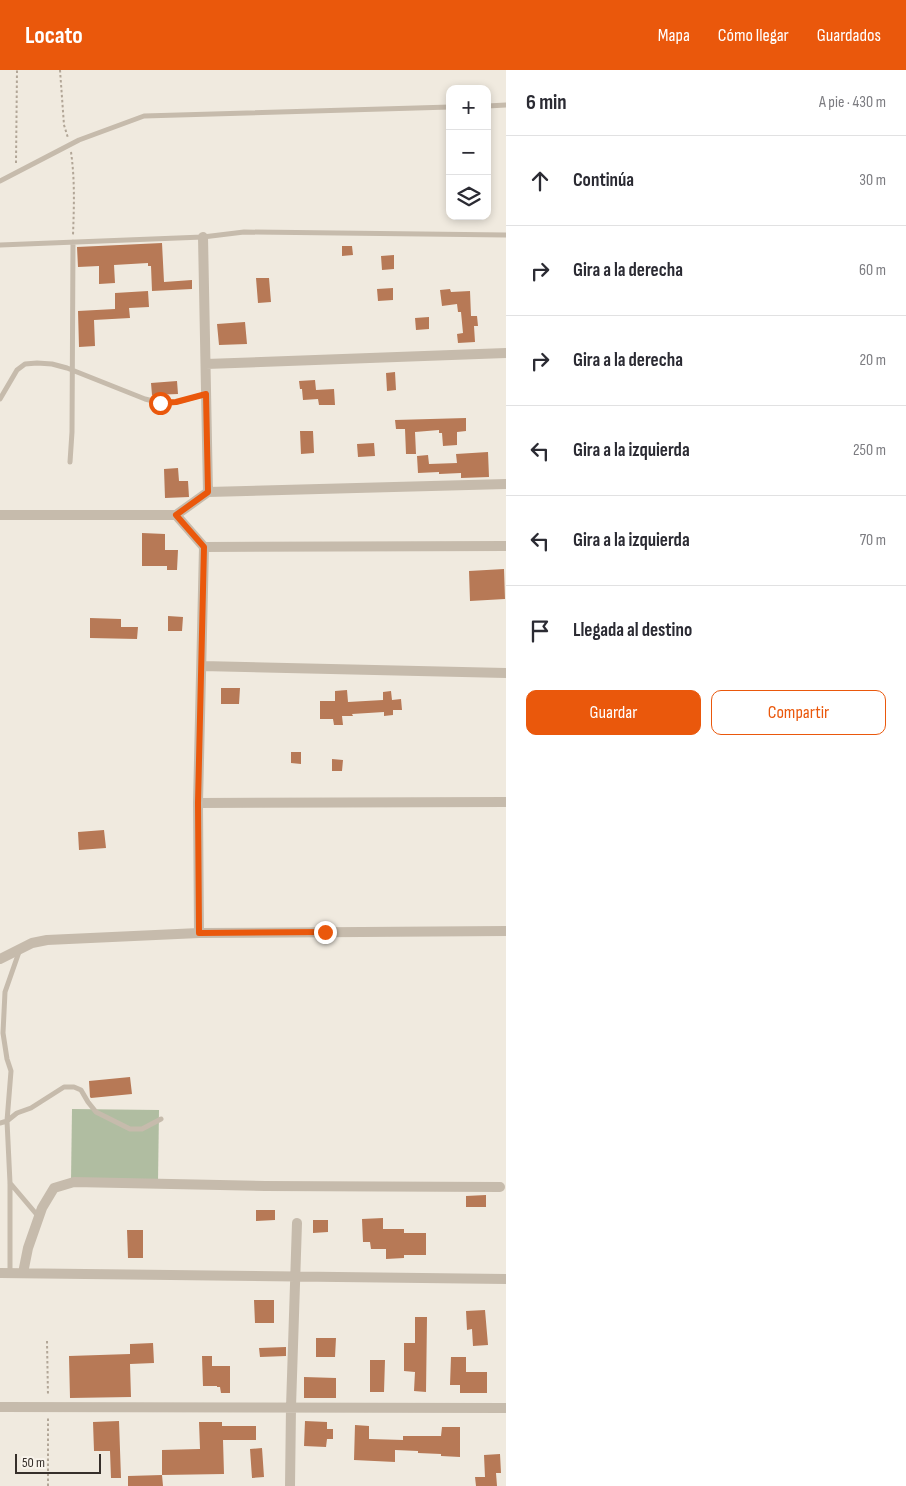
<!DOCTYPE html>
<html lang="es">
<meta charset="utf-8">
<style>
body{margin:0;font-family:"Sofia Sans Condensed",sans-serif;background:#f7f7f7;color:#2b2b33}
.controls{position:absolute;right:15px;top:15px;display:grid;overflow:hidden;border-radius:10px;box-shadow:0 2px 8px #0003}
.controls button{width:45px;height:45px;display:grid;place-items:center;padding:0;border:0;border-bottom:1px solid #e1e1e2;background:#fff;color:#2b2b33;font:25px sans-serif}
.scale{position:absolute;left:15px;bottom:12px;width:86px;box-sizing:border-box;padding-left:5px;border:2px solid #362f2a;border-top:0;font-size:14px;line-height:18px;white-space:nowrap;color:#362f2a;-webkit-text-stroke:4px #f8f3eb;paint-order:stroke}
.stop{position:absolute;width:15px;height:15px;margin:-11px;border:4px solid #ea580c;border-radius:50%;background:#fff}
.stop.end{background:#ea580c;border-color:#fff;box-shadow:0 1px 5px #0008}
.list{margin:0;padding:0;list-style:none}
h2{display:flex;justify-content:space-between;align-items:center;height:65px;margin:0;padding:0 20px;font-size:21px}
h2 small{font-size:16px;font-weight:400;color:#7c7c81}
.list li{display:grid;grid-template-columns:32px 1fr auto;gap:15px;align-items:center;box-sizing:border-box;height:90px;padding:0 20px;border-top:1px solid #e1e1e2}
.list b{display:block;font-size:19px;white-space:nowrap}
.list em{font-size:16px;font-style:normal;color:#7c7c81}
.actions{display:flex;gap:10px;padding:15px 20px}
.actions a{flex:1;padding:11px 0;border:1px solid #ea580c;border-radius:10px;text-align:center;font-size:18px;color:#ea580c}
.actions .main{background:#ea580c;color:#fff}
.icon{flex:none;width:28px;height:28px;fill:none;stroke:currentColor;stroke-width:2;stroke-linecap:round;stroke-linejoin:round}
.map{position:relative;flex:none;width:506px;height:1416px;overflow:hidden}
header{display:flex;align-items:center;gap:30px;box-sizing:border-box;height:70px;padding:0 25px;background:#ea580c;color:#fff}
header strong{font-size:24px}
nav{display:flex;gap:28px;margin-inline-start:auto;font-size:18px}
main{display:flex}
aside{flex:1;background:#fff}
.map>svg:first-child{display:block}
.green{fill:#b0bda1}
.building{fill:#b77956}
.lines{fill:none;stroke-linecap:round;stroke-linejoin:round}
.path{stroke:#b2a697;stroke-width:2;stroke-dasharray:2.5 2.5;stroke-linecap:butt}
.service{stroke:#c6bbac;stroke-width:5}
.minor{stroke:#c6bbac;stroke-width:10}
.route{stroke:#ea580c;stroke-width:6}
</style>
<header>
<strong>Locato</strong>
<nav><a>Mapa</a><a>Cómo llegar</a><a>Guardados</a></nav>
</header>
<main>
<div class="map">
<svg width="506" height="1416" viewBox="0 0 506 1416">
<rect width="100%" height="100%" fill="#f0eadf"/>
<path class="green" d="M72 1039 159 1040 158 1112 71 1111Z"/>
<path class="building" d="M162 173 164 212 192 210V219L152 221 151 196H148V193L114 195 115 213 99 214V196L78 197 77 177Z
M342 176H352L353 185 342 186Z
M394 185V199L382 200 381 186Z
M256 208H269L271 232 258 233Z
M393 218V230L378 231 377 219Z
M450 219 451 222 470 221 471 246H477L478 256H474L475 272 458 273 457 264 463 263 461 242H458L457 234 442 236 440 220Z
M148 221 149 237 129 238 130 248 94 250 95 276 79 277 78 241 115 239V223Z
M429 247V259L416 260 415 248Z
M245 252 247 274 219 275 217 254Z
M395 302 396 320 387 321 386 303Z
M315 310 316 320 334 319 335 335H319L318 329 303 330 302 319H300L299 311Z
M177 311 178 324 152 325 151 313Z
M466 348V361L457 362V375L443 376 442 363H439V360L415 362 416 384H406L405 359H396L395 350Z
M300 361H313L314 383 301 384Z
M374 373 375 386 358 387 357 374Z
M488 382 489 407 461 408V403L439 404V402L418 403 417 386 428 385 429 394 457 393 456 384Z
M178 398 179 411H188L189 427 165 428 164 399Z
M142 463 165 464V480H178L177 500H167V496H142Z
M504 499 505 529 470 531 469 501Z
M168 546 183 547 182 561H168Z
M90 548 121 549V557H138L137 569 90 568Z
M221 618H240L239 634H221Z
M347 620 348 632 383 630V622L391 621 392 630 401 629 402 640H393V645L384 646V642L352 644 353 646H342L343 655H334L333 649H320V631H335V621Z
M291 682H301V694L291 693Z
M332 689 343 690 342 701H332Z
M104 760 106 778 79 780 78 762Z
M130 1007 132 1024 91 1028 90 1027 89 1011Z
M486 1125V1137H466V1126Z
M256 1140H275V1150L256 1151Z
M383 1148V1159H404V1163H426V1185H404V1188L386 1189V1179H371L370 1172H363L362 1149Z
M313 1150H328V1162L313 1163Z
M127 1160H143V1188H128Z
M254 1230H274V1253H255Z
M485 1240 488 1275 473 1276 472 1259 467 1260 466 1241Z
M415 1247H427L426 1322 414 1321 415 1302 404 1301V1273H415Z
M316 1268H336L335 1287H316Z
M153 1273 154 1293 130 1294 131 1327 70 1328 69 1286 130 1284V1274Z
M286 1277V1286L260 1287 259 1278Z
M202 1286H212V1296H230V1323H221L220 1317H217V1316H203Z
M451 1287H466V1302H487V1323H460V1315H450Z
M370 1290H385L384 1322H370Z
M304 1307 336 1308V1328H304Z
M119 1351 121 1408H111L110 1381H94L93 1352Z
M305 1351 327 1352V1359H333V1369H327L326 1377 304 1376Z
M199 1352H222V1356H256V1370H223L224 1404 162 1405V1380L200 1379Z
M355 1355 369 1356V1369L403 1370V1366H441L442 1357H460V1387L441 1386V1384L418 1383V1381L395 1380V1392L354 1390Z
M262 1378 264 1407 252 1408 250 1379Z
M500 1384 501 1403H496L497 1416H476L475 1407H485L484 1385Z
M162 1405 163 1416H128V1406Z"/>
<g class="lines">
<path class="path" d="M60 0 64 55 68 68
M71 82C75 110 74 137 73 165
M16 93 17 0
M47 1271 48 1326
M48 1416V1348"/>
<path class="service" d="M487 36 506 35
M0 111 79 70 144 46 450 37
M0 175 203 167 244 162 506 165
M0 329 17 300 25 294 37 293 52 294 67 298 145 329 161 333 177 332 206 324
M70 392 72 362 73 172
M0 1053 7 1051 17 1043 31 1038 64 1017H74L81 1020 88 1032 96 1042 130 1059H142L161 1049
M10 1113 38 1146
M10 1203V1113L7 1051 11 1001 7 989 3 963 5 922 19 882"/>
<path class="minor" d="M206 294 506 283
M208 422 506 414
M0 445H176L208 422 203 167
M176 445 204 477 198 733 199 863
M204 477 506 476
M202 596 506 603
M198 733 506 732
M0 889 32 873 47 870 199 863 506 861
M0 1203 506 1209
M23 1203 28 1178 42 1138 54 1118 74 1112 265 1116 500 1117
M0 1337 506 1338
M290 1416 291 1337 297 1153"/>
</g>
<g class="lines">
<path class="route" d="M160 333 176 332 206 324 208 422 176 445 204 477 198 733 199 863 325 862"/>
</g>
</svg>
<div class="controls">
<button>+</button>
<button>−</button>
<button><svg class="icon" aria-label="layers" viewBox="0 0 24 24"><path d="M12 4l9 5-9 5-9-5zM3 14l9 5 9-5"/></svg></button>
</div>
<div class="scale">50 m</div>
<div class="stop" style="left:160px;top:333px"></div>
<div class="stop end" style="left:325px;top:862px"></div>
</div>
<aside>
<h2>6 min<small>A pie · 430 m</small></h2>
<ul class="list">
<li><svg class="icon" aria-label="ahead" viewBox="0 0 24 24"><path d="M12 20V5M6 11l6-6 6 6"/></svg><div><b>Continúa</b></div><em>30 m</em></li>
<li><svg class="icon" aria-label="right" viewBox="0 0 24 24"><path d="M7 20v-9h11M14 6l5 5-5 5"/></svg><div><b>Gira a la derecha</b></div><em>60 m</em></li>
<li><svg class="icon" aria-label="right" viewBox="0 0 24 24"><path d="M7 20v-9h11M14 6l5 5-5 5"/></svg><div><b>Gira a la derecha</b></div><em>20 m</em></li>
<li><svg class="icon" aria-label="left" viewBox="0 0 24 24"><path d="M17 20v-9H6M10 6l-5 5 5 5"/></svg><div><b>Gira a la izquierda</b></div><em>250 m</em></li>
<li><svg class="icon" aria-label="left" viewBox="0 0 24 24"><path d="M17 20v-9H6M10 6l-5 5 5 5"/></svg><div><b>Gira a la izquierda</b></div><em>70 m</em></li>
<li><svg class="icon" aria-label="arrive" viewBox="0 0 24 24"><path d="M6 21V4h12l-3 4 3 4H6"/></svg><div><b>Llegada al destino</b></div></li>
</ul>
<div class="actions"><a class="main">Guardar</a><a>Compartir</a></div>
</aside>
</main>
